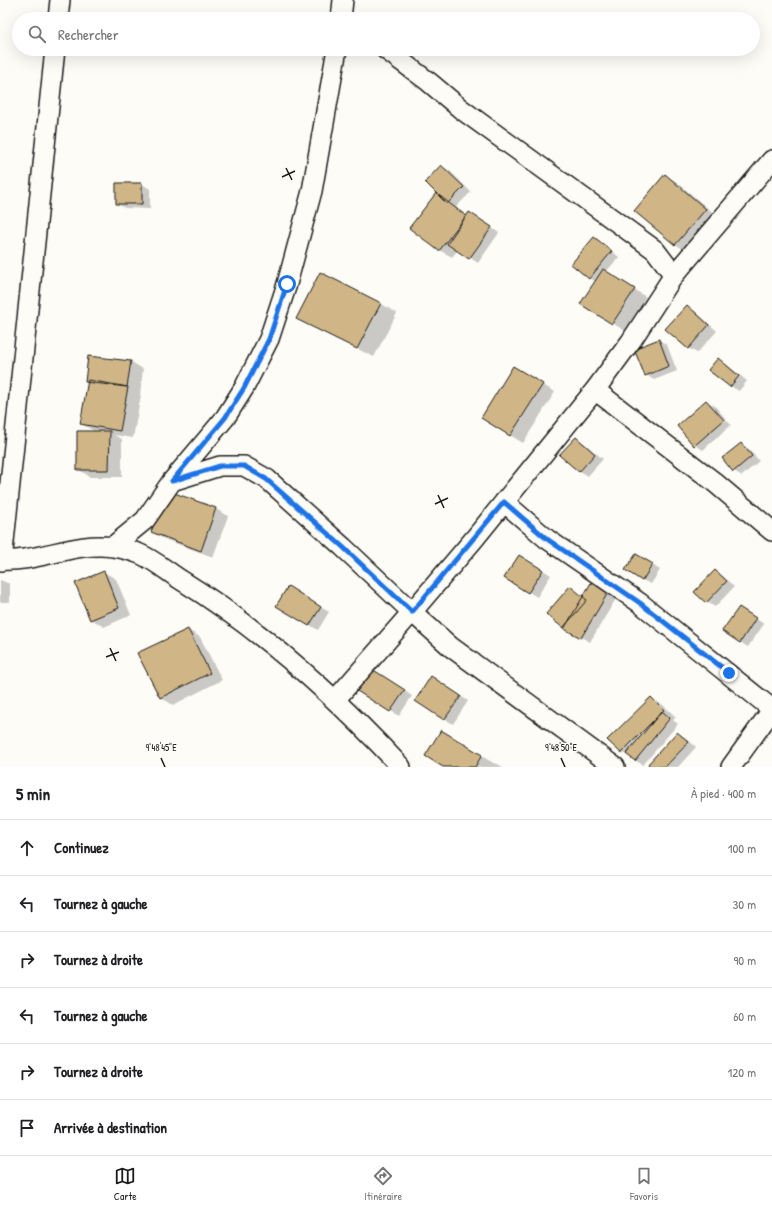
<!DOCTYPE html>
<html lang="fr">
<meta charset="utf-8">
<style>
body{margin:0;font-family:"Patrick Hand",sans-serif;background:#f2f2f2;color:#202124}
.stop{position:absolute;width:12px;height:12px;margin:-9px;border:3px solid #1a73e8;border-radius:50%;background:#fff}
.stop.end{background:#1a73e8;border-color:#fff;box-shadow:0 1px 4px #0008}
.list{margin:0;padding:0;list-style:none}
h2{display:flex;justify-content:space-between;align-items:center;height:52px;margin:0;padding:0 16px;font-size:17px}
h2 small{font-size:13px;font-weight:400;color:#757577}
.list li{display:grid;grid-template-columns:26px 1fr auto;gap:12px;align-items:center;box-sizing:border-box;height:56px;padding:0 16px;border-top:1px solid #e0e0e0}
.list b{display:block;font-size:15px;white-space:nowrap}
.list em{font-size:13px;font-style:normal;color:#757577}
.icon{flex:none;width:22px;height:22px;fill:none;stroke:currentColor;stroke-width:2;stroke-linecap:round;stroke-linejoin:round}
.map{position:relative;flex:none;width:772px;height:767px;overflow:hidden}
.search{position:absolute;background:#fff;box-shadow:0 4px 16px #0002;left:12px;right:12px;top:12px;height:44px;display:flex;align-items:center;gap:10px;box-sizing:border-box;padding:0 14px;border-radius:22px;color:#757577;font-size:15px}
.sheet{height:388px;background:#fff}
nav{display:flex;justify-content:space-around;align-items:center;box-sizing:border-box;height:56px;border-top:1px solid #e0e0e0;background:#fff;font-size:11px;color:#757577}
nav a{display:grid;justify-items:center;gap:2px}
nav .on{color:#1c1c1c}
.map>svg:first-child{display:block}
.shadow{fill:#0003}
.building{fill:#d0b686;stroke:#1c1c1c}
.lines{fill:none;stroke-linecap:round;stroke-linejoin:round}
.minor-casing{stroke:#1c1c1c;stroke-width:22}
.minor{stroke:#fdfcf7;stroke-width:19}
.route{stroke:#1a73e8;stroke-width:5}
.ticks{fill:none;stroke:#1c1c1c;stroke-width:1.5}
.ticks-label{font-size:10px;text-anchor:middle;fill:#1c1c1c;stroke:#fdfcf7;stroke-width:3;stroke-linejoin:round;paint-order:stroke}
</style>
<div class="map">
<svg width="772" height="767" viewBox="0 0 772 767">
<rect width="100%" height="100%" fill="#fdfcf7"/>
<filter id="ink" filterUnits="userSpaceOnUse"><feTurbulence type="fractalNoise" baseFrequency=".025" numOctaves="2"/><feDisplacementMap in="SourceGraphic" scale="8" xChannelSelector="R" yChannelSelector="G"/><feConvolveMatrix kernelMatrix="1 2 1 2 8 2 1 2 1" color-interpolation-filters="sRGB"/></filter>
<g filter="url(#ink)">
<path class="shadow" d="M442 166 450 171 471 192 456 207 468 216 478 218 499 233 478 263 458 250 452 257 439 250 436 194Z
M665 175 678 183 718 217 688 252 675 244Z
M142 184 150 189V209L125 208 117 204Z
M594 238 602 243 619 257 606 272 646 297 625 331 582 304 596 282 590 278Z
M380 303 397 313 374 357 314 328Z
M687 307 695 311 717 331 697 353 688 348Z
M659 340 667 345 677 371 654 380 646 375Z
M718 360 726 364 747 381 739 391 730 386Z
M130 361 143 369 140 395H141L133 438 114 435 122 439V477H90L78 469 96 432 81 424Z
M526 375 555 392 523 443 482 418Z
M706 401 715 406 731 425 703 450 695 445Z
M576 438 584 443 603 459 588 476 580 471 561 455Z
M741 444 749 449 759 461 742 476 734 471Z
M167 491 216 509 228 516 213 557 164 539 152 532Z
M645 560 660 570 651 584 642 580Z
M528 561 551 575 537 597 506 578Z
M104 572 116 579 131 615 104 627 91 619Z
M715 572 723 576 734 587 715 607 707 602 696 592Z
M0 580 10 584V602H0Z
M592 582 617 597 590 642 563 627 570 587 584 597Z
M297 592 329 612 318 630 277 605Z
M747 613 764 624 748 647 740 642Z
M188 630 200 637 222 680 173 705 160 697Z
M380 675 412 696 399 716 359 691Z
M439 682 468 701 453 724 416 701Z
M651 698 663 705 676 717 673 720 678 724 643 765 621 752Z
M678 733 686 738 696 747 678 767H653Z
M453 739 495 764 496 763 503 767H445Z"/>
<path class="building" d="M441 165 464 187 447 204 425 182Z
M665 174 706 209 675 245 634 211Z
M116 183H142V204H116Z
M436 193 466 216 439 251 409 228Z
M469 212 492 227 469 259 447 244Z
M594 237 612 251 589 279 571 264Z
M603 269 635 289 612 324 580 304Z
M320 272 381 303 357 349 296 319Z
M687 305 709 325 688 349 665 329Z
M659 339 669 366 645 376 634 349Z
M88 356 131 361 127 387 85 382Z
M718 358 739 376 730 387 708 370Z
M513 366 543 384 510 436 481 418Z
M88 380 128 387 120 431 80 424Z
M706 400 724 420 694 446 677 426Z
M77 431H110L109 470H77Z
M576 437 595 454 579 472 559 455Z
M741 443 752 456 733 472 722 458Z
M166 490 216 508 201 551 151 532Z
M636 554 653 564 642 581 625 570Z
M519 555 543 570 528 593 504 578Z
M715 570 727 581 706 603 694 592Z
M104 571 119 608 90 620 75 583Z
M592 581 609 591 581 638 564 629Z
M288 586 321 607 309 626 276 606Z
M570 586 587 600 563 628 546 614Z
M739 607 756 618 740 643 722 631Z
M188 629 210 673 160 698 137 653Z
M372 669 405 690 390 712 357 691Z
M431 676 461 696 444 720 415 701Z
M651 697 664 710 621 753 607 740Z
M662 711 670 718 635 761 626 754Z
M441 730 482 755 475 767H443L425 756Z
M677 732 689 742 665 767H651L648 764Z"/>
<g class="lines">
<defs>
<path id="minor" d="M58 19 60 0
M341 19 343 0
M385 49 429 82 461 109 655 250 674 275
M595 390 713 481 772 531
M172 481 220 466H244L267 479 343 547 412 612 451 647 615 767
M504 502 547 539 640 603 772 709
M112 547 145 520 172 481 225 418 244 388 269 339 287 284 312 191 337 49
M0 560C38 563 75 541 113 547 122 548 132 551 140 554 154 560 167 571 181 580 263 631 335 696 401 767
M2 561 55 49
M335 700 412 612 475 538 595 390 631 341 674 275 772 160
M731 767 772 710"/>
</defs>
<use href="#minor" class="minor-casing"/>
<use href="#minor" class="minor"/>
</g>
</g>
<g class="lines" filter="url(#ink)">
<path class="route" d="M287 284 269 339 244 388 225 418 172 481 220 466H244L266 479 343 547 412 612 504 502 547 539 640 603 729 673"/>
</g>
<path class="ticks" d="M286 168 292 180M282 177 295 171M438 495 444 508M435 504 448 498M110 648 116 661M106 657 119 652M161 758 165 767M561 758 565 767"/>
<g class="ticks-label">
<text x="161" y="751">9°48'45"E</text>
<text x="561" y="751">9°48'50"E</text>
</g>
</svg>
<div class="stop" style="left:287px;top:284px"></div>
<div class="stop end" style="left:729px;top:673px"></div>
<div class="search"><svg class="icon" aria-label="search" viewBox="0 0 24 24"><circle cx="10" cy="10" r="6"/><path d="M15 15l6 6"/></svg>Rechercher</div>
</div>
<section class="sheet">
<h2>5 min<small>À pied · 400 m</small></h2>
<ul class="list">
<li><svg class="icon" aria-label="ahead" viewBox="0 0 24 24"><path d="M12 20V5M6 11l6-6 6 6"/></svg><div><b>Continuez</b></div><em>100 m</em></li>
<li><svg class="icon" aria-label="left" viewBox="0 0 24 24"><path d="M17 20v-9H6M10 6l-5 5 5 5"/></svg><div><b>Tournez à gauche</b></div><em>30 m</em></li>
<li><svg class="icon" aria-label="right" viewBox="0 0 24 24"><path d="M7 20v-9h11M14 6l5 5-5 5"/></svg><div><b>Tournez à droite</b></div><em>90 m</em></li>
<li><svg class="icon" aria-label="left" viewBox="0 0 24 24"><path d="M17 20v-9H6M10 6l-5 5 5 5"/></svg><div><b>Tournez à gauche</b></div><em>60 m</em></li>
<li><svg class="icon" aria-label="right" viewBox="0 0 24 24"><path d="M7 20v-9h11M14 6l5 5-5 5"/></svg><div><b>Tournez à droite</b></div><em>120 m</em></li>
<li><svg class="icon" aria-label="arrive" viewBox="0 0 24 24"><path d="M6 21V4h12l-3 4 3 4H6"/></svg><div><b>Arrivée à destination</b></div></li>
</ul>
</section>
<nav>
<a class="on"><svg class="icon" aria-label="map" viewBox="0 0 24 24"><path d="M3 6l6-2 6 2 6-2v14l-6 2-6-2-6 2zM9 4v14M15 6v14"/></svg>Carte</a>
<a><svg class="icon" aria-label="directions" viewBox="0 0 24 24"><path d="M12 3l9 9-9 9-9-9zM9 14v-3h6M13 9l2 2-2 2"/></svg>Itinéraire</a>
<a><svg class="icon" aria-label="saved" viewBox="0 0 24 24"><path d="M7 4h10v16l-5-4-5 4z"/></svg>Favoris</a>
</nav>
